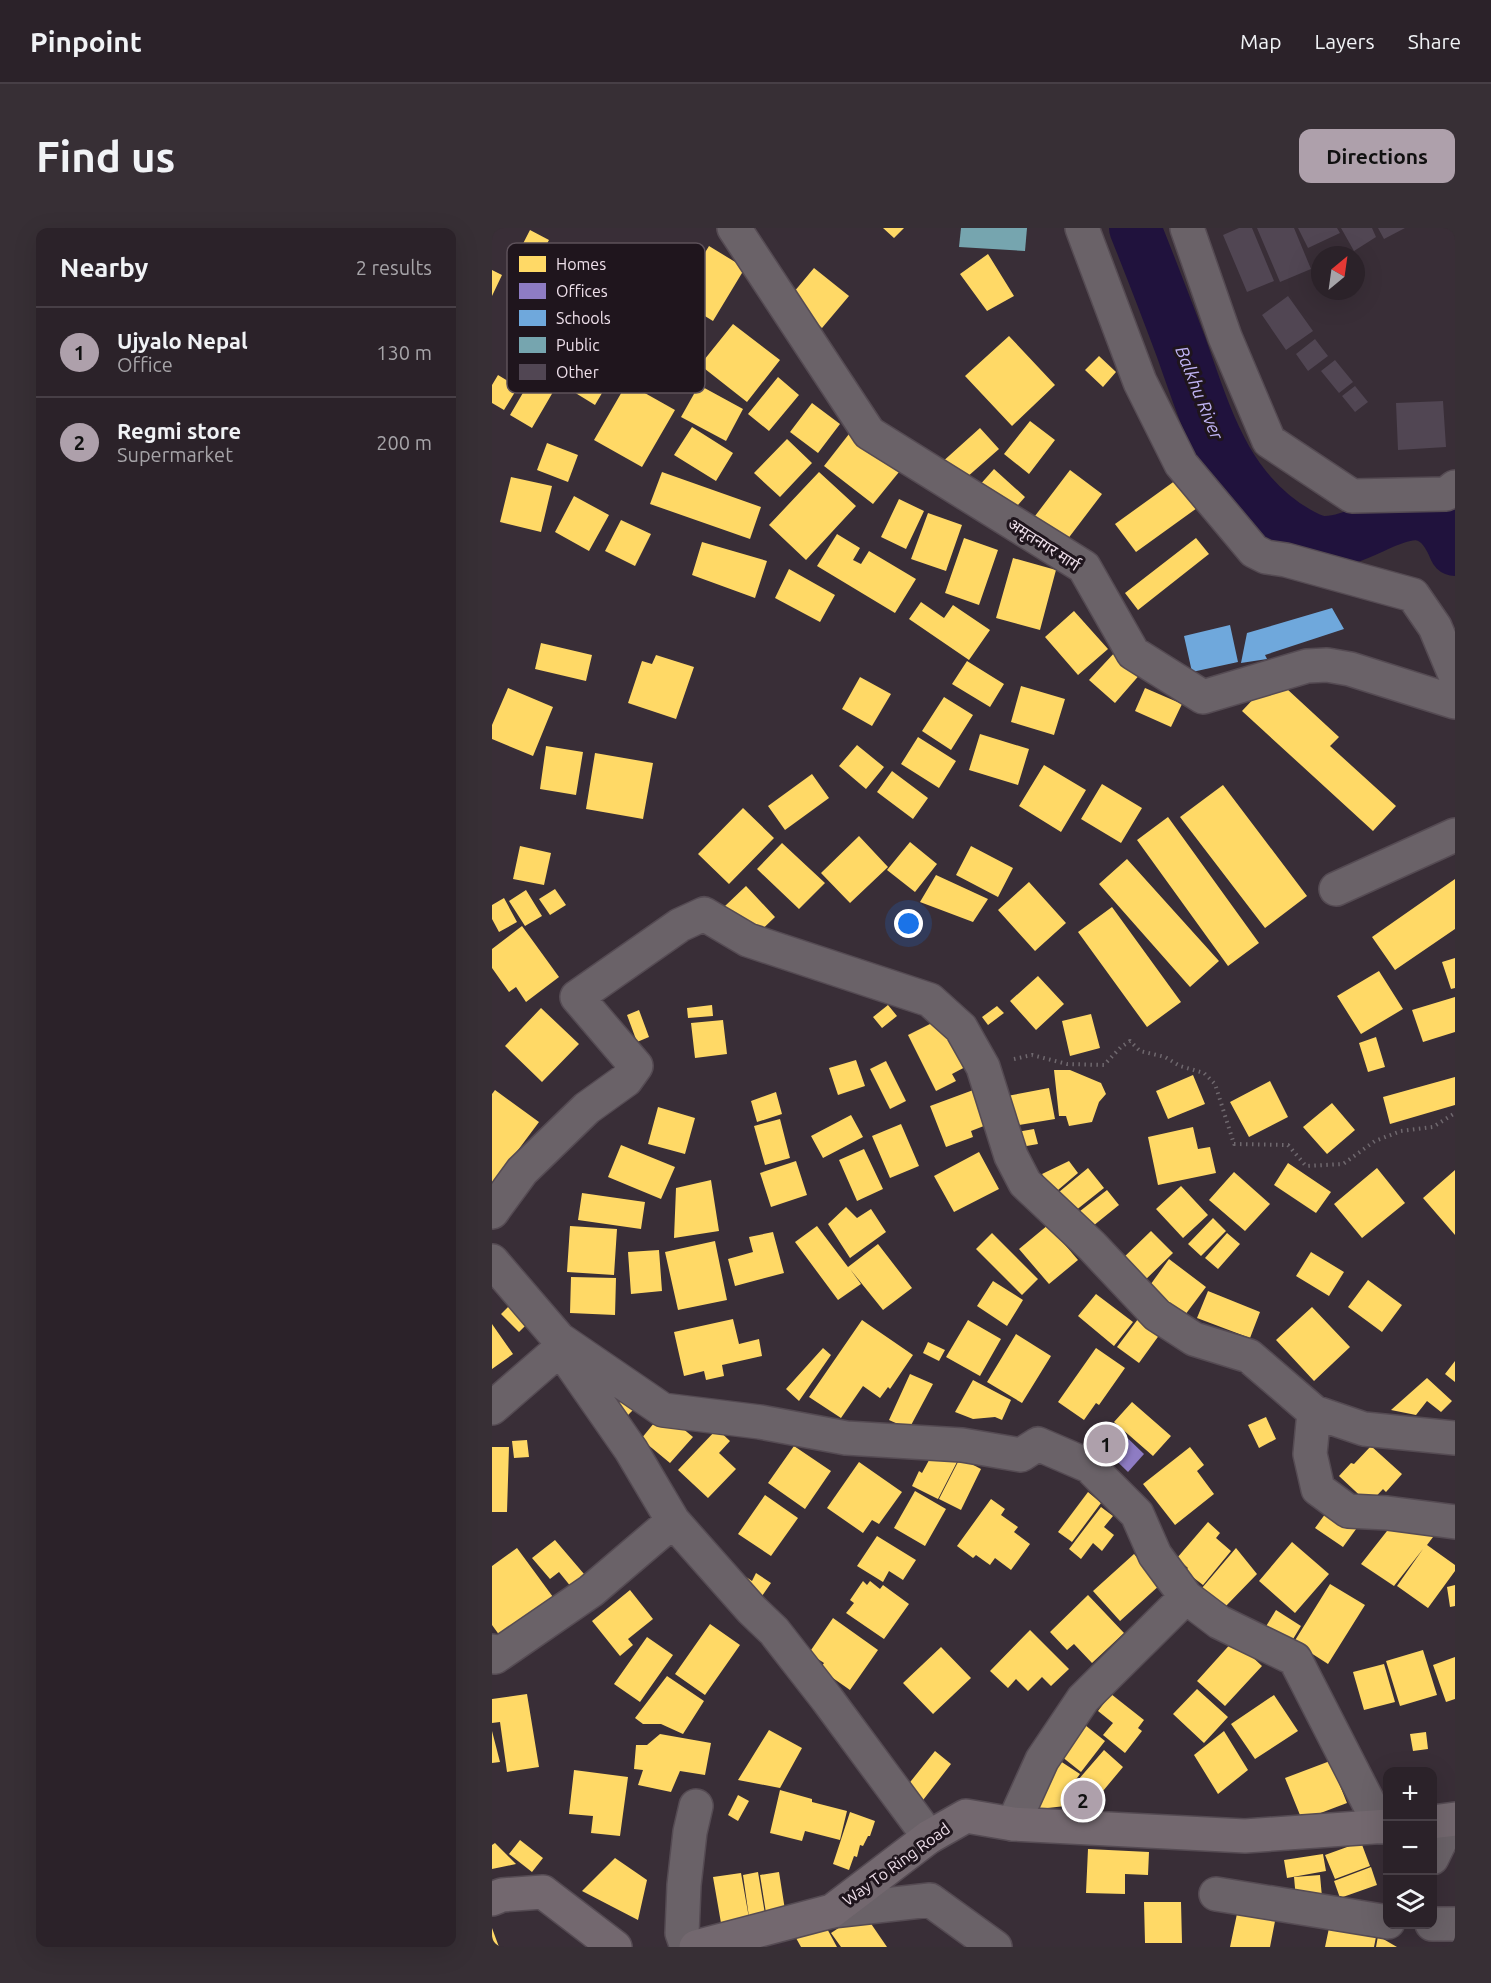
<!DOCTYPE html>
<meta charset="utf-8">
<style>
body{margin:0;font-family:Ubuntu,"Noto Sans Devanagari",sans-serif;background:#372f35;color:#f1f3f6}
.controls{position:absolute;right:18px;bottom:18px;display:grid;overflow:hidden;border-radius:12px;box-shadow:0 6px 24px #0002}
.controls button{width:54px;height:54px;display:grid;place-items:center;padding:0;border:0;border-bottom:2px solid #473f46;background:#2b2229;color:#f1f3f6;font:30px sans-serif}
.compass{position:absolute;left:819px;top:18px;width:54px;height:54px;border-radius:50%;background:#2b2229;box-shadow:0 6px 24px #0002;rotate:29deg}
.you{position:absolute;left:417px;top:696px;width:21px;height:21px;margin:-15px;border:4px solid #fff;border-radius:50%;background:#1a73e8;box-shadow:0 0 0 9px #1a73e833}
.badge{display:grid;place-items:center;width:39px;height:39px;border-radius:50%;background:#aea0ab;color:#111;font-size:20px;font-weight:700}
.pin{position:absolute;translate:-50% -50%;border:3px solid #fff;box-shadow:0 2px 6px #0006}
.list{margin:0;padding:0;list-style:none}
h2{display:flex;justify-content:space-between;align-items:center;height:78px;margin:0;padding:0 24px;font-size:26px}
h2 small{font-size:20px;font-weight:400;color:#a6a4a8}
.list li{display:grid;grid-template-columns:39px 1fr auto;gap:18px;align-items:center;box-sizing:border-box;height:90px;padding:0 24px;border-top:2px solid #473f46}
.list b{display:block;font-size:22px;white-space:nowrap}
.list p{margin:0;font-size:20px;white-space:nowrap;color:#a6a4a8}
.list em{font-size:20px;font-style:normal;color:#a6a4a8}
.icon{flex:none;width:33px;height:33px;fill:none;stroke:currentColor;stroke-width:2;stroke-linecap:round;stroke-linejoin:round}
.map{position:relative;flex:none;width:963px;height:1719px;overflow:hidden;border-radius:12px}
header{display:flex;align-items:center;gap:36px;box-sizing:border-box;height:84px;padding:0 30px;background:#2b2229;border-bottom:2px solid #473f46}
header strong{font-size:28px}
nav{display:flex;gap:33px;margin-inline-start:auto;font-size:21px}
.intro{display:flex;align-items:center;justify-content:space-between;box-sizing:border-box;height:144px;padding:0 36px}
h1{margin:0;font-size:42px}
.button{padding:15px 27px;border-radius:12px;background:#aea0ab;color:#111;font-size:21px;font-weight:700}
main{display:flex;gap:36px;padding:0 36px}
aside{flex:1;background:#2b2229;border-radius:12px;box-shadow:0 6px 24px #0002}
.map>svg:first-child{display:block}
.homes{fill:#ffd966}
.offices{fill:#8e7cc3}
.schools{fill:#6fa8dc}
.public{fill:#76a5af}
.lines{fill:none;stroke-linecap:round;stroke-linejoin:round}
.river{stroke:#20123d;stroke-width:52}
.building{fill:#514653}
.street-casing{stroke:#554b53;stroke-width:36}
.secondary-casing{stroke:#554b53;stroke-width:36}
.path{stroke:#6f686e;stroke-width:4;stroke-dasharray:1.5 4.5;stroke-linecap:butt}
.street{stroke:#6a6268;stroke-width:33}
.secondary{stroke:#73686f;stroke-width:33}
.labels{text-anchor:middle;stroke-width:6;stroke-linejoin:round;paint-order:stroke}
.street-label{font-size:16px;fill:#eddee9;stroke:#1f151d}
.water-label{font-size:18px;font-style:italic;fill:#c0b4f4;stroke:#1f151d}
.key{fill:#1f151d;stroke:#5d515a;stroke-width:1.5}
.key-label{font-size:16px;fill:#eddee9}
</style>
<header>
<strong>Pinpoint</strong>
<nav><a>Map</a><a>Layers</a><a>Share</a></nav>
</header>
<div class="intro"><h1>Find us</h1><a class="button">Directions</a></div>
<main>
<aside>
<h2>Nearby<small>2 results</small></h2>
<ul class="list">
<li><span class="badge">1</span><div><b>Ujyalo Nepal</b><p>Office</p></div><em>130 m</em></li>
<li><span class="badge">2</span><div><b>Regmi store</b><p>Supermarket</p></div><em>200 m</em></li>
</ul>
</aside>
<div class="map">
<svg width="963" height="1719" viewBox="0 0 963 1719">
<rect width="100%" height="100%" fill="#392e37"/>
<path class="homes" d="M391 0H412L402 10Z
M38 2 57 12 37 49 19 39Z
M217 18 253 40 221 93 185 71Z
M496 26 522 68 495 83 468 46Z
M322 40 357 68 330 100 296 71Z
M0 42 10 47 0 68Z
M241 96 288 132 255 174 208 137Z
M517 108 563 157 520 198 473 148Z
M84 120 123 143 103 177 64 153Z
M607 128 624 144 611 159 593 142Z
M6 147 26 159 12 182 0 175V157Z
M286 149 307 167 277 203 256 186Z
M39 151 61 164 40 200 18 187Z
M135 155 183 182 150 239 102 212Z
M207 157 251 181 234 213 189 189Z
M320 175 348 196 326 225 298 204Z
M538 193 563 212 537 246 512 226Z
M200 199 241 225 224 253 182 227Z
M488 200 507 221 466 257 448 236Z
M357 206 407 244 381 276 332 238Z
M295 211 320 235 288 269 262 245Z
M55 215 86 227 76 254 45 242Z
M502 241 533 269 517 287 486 259Z
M578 242 610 266 575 312 543 288Z
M170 244 269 279 258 311 158 276Z
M327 244 364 278 314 332 277 297Z
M691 247 712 275 644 324 623 296Z
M19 249 60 258 49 304 8 294Z
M82 268 117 287 97 323 63 304Z
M407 271 432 283 414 321 389 309Z
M436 285 470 297 454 343 419 331Z
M129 292 159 306 143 338 113 323Z
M345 306 368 320 361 332 369 336 377 323 424 351 403 385 325 338Z
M472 310 506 322 487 377 453 365Z
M704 310 717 326 646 382 633 365Z
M210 314 275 333 263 370 200 347Z
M521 330 564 342 548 402 504 390Z
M297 341 343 367 328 394 283 370Z
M429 374 452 390 461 377 498 402 477 432 417 391Z
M582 383 616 421 586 447 553 409Z
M49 415 100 427 94 453 43 441Z
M625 422 650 444 623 475 597 452Z
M164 427 202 439 184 491 136 475 150 433 160 436Z
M475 433 512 456 498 479 460 456Z
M368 449 399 466 380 498 350 481Z
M782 449 847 509 838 518 904 578 881 603 750 483Z
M529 458 573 471 562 507 519 494Z
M16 460 61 479 41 528 0 511V497Z
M653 460 690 476 679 499 643 483Z
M452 469 481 487 459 522 430 503Z
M488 506 537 521 526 557 477 542Z
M426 509 464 533 447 560 409 536Z
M365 517 392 539 374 561 347 538Z
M54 518 91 524 84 567 48 561Z
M103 525 161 535 151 591 94 581Z
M552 537 594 562 569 604 527 578Z
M400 543 436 570 421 591 385 564Z
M320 546 337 570 293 602 276 578Z
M610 556 650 580 629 615 589 591Z
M731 557 815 668 773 700 688 589Z
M251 580 282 610 237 656 206 626Z
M676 589 767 715 736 738 645 612Z
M367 608 396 639 358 675 329 645Z
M418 614 445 636 423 664 395 642Z
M290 615 333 655 307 681 265 641Z
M28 618 59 625 52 657 21 651Z
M479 618 521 640 506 669 464 647Z
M635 631 727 733 698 759 607 656Z
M444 647 496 671 481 694 428 674Z
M963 651V701L903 742 880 709Z
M537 654 574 695 543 723 506 682Z
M254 658 283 689 262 709 233 678Z
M63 661 74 677 58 687 47 671Z
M34 662 50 688 33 698 17 673Z
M12 670 25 694 7 704 0 691V677Z
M620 679 689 774 655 799 586 704Z
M30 698 67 749 34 774 24 759 17 764 0 740V721Z
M963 730V760L959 761 950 734Z
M887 743 911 781 869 806 845 768Z
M546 748 572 776 544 802 518 773Z
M963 769V804L931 814 920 782Z
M220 777 221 788 196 790 195 780Z
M396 777 405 788 390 800 381 789Z
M505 778 512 785 496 797 490 789Z
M49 780 87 816 50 854 13 818Z
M147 782 157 809 145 814 135 787Z
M599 786 608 820 578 828 570 793Z
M452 789 477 837 460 846 464 853 444 863 416 807Z
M231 792 235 826 203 830 199 795Z
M884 809 893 839 876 844 867 815Z
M364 832 373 858 346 867 337 840Z
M394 833 414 873 398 881 378 841Z
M562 842H578L609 855 614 866 607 874 600 894 577 898 574 888H567Z
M701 847 713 876 676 891 664 863Z
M963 849V877L898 896 891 869Z
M778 853 796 889 757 909 738 874Z
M557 860 563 891 521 898 515 868Z
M484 861 497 896 479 903 481 909 454 919 438 878Z
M3 862 47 894 0 957V866Z
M284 864 290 886 265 894 259 873Z
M840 875 863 902 835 926 811 899Z
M166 879 203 890 193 926 156 916Z
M359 887 371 909 331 930 319 908Z
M288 891 298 930 273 937 262 898Z
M409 896 427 938 398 950 380 908Z
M701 899 706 921 718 919 724 945 666 957 656 909Z
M542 901 546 916 529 919 525 904Z
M129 917 183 939 169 971 116 949Z
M372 921 391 961 365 973 347 932Z
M487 924 507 961 462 984 442 948Z
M304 933 315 967 279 979 268 945Z
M577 933 586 945 566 962 557 957 550 946Z
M796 935 839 964 824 985 782 957Z
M596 940 612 960 583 983 567 964Z
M885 940 913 975 870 1010 842 976Z
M963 942V1007L931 970Z
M742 944 778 976 753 1003 717 972Z
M219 952 227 1003 182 1010 184 960Z
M689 958 716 987 691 1010 664 981Z
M615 962 627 977 596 1002 583 987Z
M90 965 153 974 149 1001 86 992Z
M354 979 365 990 379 981 394 1004 358 1030 336 996Z
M721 990 734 1003 709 1028 696 1016Z
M556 997 586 1032 557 1056 527 1021Z
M78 998 125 1001 122 1047 75 1044Z
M325 998 356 1039 386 1016 420 1060 391 1082 358 1041 369 1056 346 1072 303 1014Z
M659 1003 681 1025 650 1055 628 1033Z
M281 1004 292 1045 243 1058 236 1031 261 1024 257 1009Z
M500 1005 546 1051 530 1067 484 1021Z
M735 1005 748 1016 726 1041 713 1030Z
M223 1013 235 1072 186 1082 173 1024Z
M167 1022 170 1063 139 1066 136 1024Z
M819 1024 852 1044 837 1068 804 1048Z
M677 1031 714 1059 693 1087 656 1060Z
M79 1049 124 1050 123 1087 78 1085Z
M876 1052 910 1077 890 1104 856 1079Z
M501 1053 531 1072 515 1098 485 1078Z
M716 1063 768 1084 758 1110 705 1090Z
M604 1066 641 1094 622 1118 586 1088Z
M22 1073 40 1091 27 1104 9 1086Z
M820 1079 858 1119 822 1153 784 1112Z
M241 1091 247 1116 267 1111 270 1128 230 1137 232 1148 214 1152 212 1143 192 1148 182 1104Z
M646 1091 668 1106 647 1135 625 1119Z
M370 1092 421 1127 398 1161 396 1159 388 1170 371 1158 349 1190 317 1169Z
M476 1092 509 1111 488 1148 454 1129Z
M0 1096 21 1126 0 1141Z
M524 1106 559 1128 530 1175 495 1154Z
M436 1114 453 1122 447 1133 431 1125Z
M331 1120 339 1127 307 1173 294 1161Z
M604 1120 633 1140 607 1177 604 1175 592 1192 566 1174Z
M963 1133V1154L953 1146Z
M418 1146 441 1156 417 1201 397 1192Z
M935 1150 960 1173 949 1184 935 1173 924 1187 899 1182Z
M481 1152 519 1172 510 1192 503 1189 481 1191 463 1184Z
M132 1161 148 1175 134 1189 119 1174Z
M640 1174 679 1208 661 1228 622 1194Z
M171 1184 201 1209 178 1235 149 1211Z
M774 1189 784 1211 767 1220 756 1197Z
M225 1201 238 1213 227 1225 244 1241 216 1270 186 1242Z
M35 1212 37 1229 22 1230 20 1213Z
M302 1218 339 1243 313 1281 276 1255Z
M879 1218 910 1246 894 1264 891 1261 877 1276 847 1248 859 1235 862 1236Z
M0 1219H17L15 1284H0Z
M698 1219 712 1237 705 1243 722 1266 683 1297 651 1256Z
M442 1223 465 1234 446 1271 420 1258 427 1243 430 1245Z
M468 1230 489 1241 469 1282 447 1271Z
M367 1234 410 1264 387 1296 380 1292 371 1305 335 1280Z
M423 1263 454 1281 433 1318 402 1300Z
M596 1264 609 1275 580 1314 566 1304Z
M273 1267 306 1290 279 1328 246 1306Z
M499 1271 513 1281 509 1287 526 1299 522 1304 538 1316 519 1342 503 1330 498 1337 484 1327 481 1330 465 1318Z
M839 1278 867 1297 851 1319 823 1300Z
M609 1279 621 1288 612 1299 622 1307 610 1323 601 1315 589 1331 577 1321Z
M919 1293 944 1305 935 1317 963 1337V1343L936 1380 905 1358 931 1321 902 1358 869 1336 895 1303Z
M716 1294 728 1305 724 1310 739 1323 711 1357 693 1343 696 1340 685 1330Z
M385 1308 424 1332 411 1352 397 1343 391 1354 365 1338Z
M63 1312 98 1353 84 1365 67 1344 58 1351 40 1330Z
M800 1314 837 1346 803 1385 767 1353Z
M25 1320 61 1369 8 1408 0 1397V1338Z
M744 1320 765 1346 732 1380 710 1360Z
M642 1326 669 1356 628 1393 601 1363Z
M264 1345 279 1355 263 1378 245 1359 254 1349 260 1353Z
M371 1353 375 1357 378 1353 388 1361 391 1357 417 1376 392 1411 354 1385 362 1375 358 1372Z
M838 1356 873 1377 836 1436 802 1414Z
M963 1357V1378L958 1379 955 1359Z
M138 1362 161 1391 136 1411 141 1417 128 1428 100 1393Z
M596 1367 632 1405 600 1435 582 1416 575 1422 558 1404Z
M784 1382 809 1398 798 1416 773 1400Z
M341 1390 386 1422 358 1462 328 1441 332 1435 317 1425Z
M218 1396 248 1417 213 1467 183 1446Z
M538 1402 577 1441 559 1458 550 1449 536 1463 524 1451 516 1460 498 1443Z
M155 1409 181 1427 148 1474 122 1456Z
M742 1412 770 1438 733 1478 705 1453Z
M449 1419 479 1450 441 1486 411 1455Z
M931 1422 945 1467 908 1478 894 1433Z
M963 1429V1471L954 1474 941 1437Z
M892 1436 903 1474 872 1482 861 1444Z
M175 1448 212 1473 191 1506 169 1496H151L143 1490Z
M705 1461 736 1489 712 1515 681 1486Z
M35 1466 47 1539 15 1544 8 1494 0 1495V1471Z
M619 1466 652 1492 646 1500 650 1503 633 1525 611 1507 621 1495 606 1483Z
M782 1467 806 1503 763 1531 739 1496Z
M588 1493 613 1513 589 1544 564 1524Z
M277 1502 310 1520 288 1560 246 1552Z
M0 1503 8 1534 0 1535Z
M732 1503 756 1542 726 1566 702 1527Z
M934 1504 936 1521 921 1523 918 1506Z
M168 1506 219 1515 213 1547 188 1543 179 1564 146 1557 151 1542 142 1541 144 1517H155Z
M612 1522 631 1539 606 1569 586 1552Z
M443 1523 459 1536 428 1576 411 1563Z
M562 1529 588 1546 579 1558 591 1576 538 1582Z
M838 1533 855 1575 810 1592 793 1550Z
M82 1542 136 1549 128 1608 99 1605 101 1588 77 1586Z
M288 1562 320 1571V1574L355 1583 348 1612 313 1603 310 1613 278 1605Z
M246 1567 257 1573 246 1593 236 1587Z
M358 1584 383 1593 378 1608H376L371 1618 368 1617 365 1629 362 1628 357 1642 341 1636Z
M28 1612 51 1630 40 1644 17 1626Z
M869 1614 878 1638 843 1651 833 1627Z
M3 1615 24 1636 0 1641V1617Z
M596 1621 657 1624 656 1647 633 1646V1666L594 1665Z
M831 1626 834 1643 795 1650 792 1632Z
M123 1630 155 1652 146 1692 90 1663Z
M879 1639 885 1657 848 1670 842 1653Z
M266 1644 273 1686 257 1689 251 1647Z
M287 1644 293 1682 274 1685 268 1647Z
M249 1645 257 1690 229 1695 221 1649Z
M828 1647 830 1669 804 1671 802 1649Z
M652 1674H689L690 1715H653Z
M746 1681 784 1688 778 1719H738Z
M371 1684 395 1719H349L339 1705Z
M332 1695 345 1719H309L304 1710Z
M0 1700 7 1719H0Z
M837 1700 884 1709 882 1719H833Z
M886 1708 905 1719H884Z"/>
<path class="offices" d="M620 1195 652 1226 636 1244 604 1213Z"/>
<path class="schools" d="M840 380 852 401 773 427 775 431 749 435 755 405Z
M738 397 746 434 700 444 692 408Z"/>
<path class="public" d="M469 0H535L533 23 467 19Z"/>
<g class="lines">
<path class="river" d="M643 0C659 40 674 79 689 119 715 192 734 262 805 304 812 308 822 313 830 314 879 317 931 245 963 322"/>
</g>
<path class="building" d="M747 0H760L782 53 755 64 731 7Z
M765 0H802L819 41 788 54Z
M806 0H845L848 5 816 20Z
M849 0H880L884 9 862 23Z
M886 0H913L892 11Z
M796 68 821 103 794 122 770 87Z
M823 111 836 128 816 143 804 126Z
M843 132 861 154 847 165 829 143Z
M863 158 876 174 863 184 850 168Z
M951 173 954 219 906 222 904 175Z"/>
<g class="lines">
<defs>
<path id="street" d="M242 0 377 205 592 339 641 425 711 469 815 438 835 437 858 441 963 474
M590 0 648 154 689 236 762 323 774 329 794 332 921 367 943 399 963 447
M695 0 733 109 777 213 860 268 954 266 963 259
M844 661 963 607
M0 984 30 943 95 880 134 852 144 838 85 769 188 697 212 686 256 712 438 772 469 800 491 839 519 928 533 955 600 1018 665 1087 702 1111 757 1128 822 1184 872 1201 963 1210
M0 1033 67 1111 171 1182 268 1194 354 1210 470 1217 529 1227 546 1216 597 1238 645 1286 663 1327 694 1369 727 1394 803 1431 889 1599
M0 1180 68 1121
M822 1184 818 1226 826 1261 856 1283 895 1285 963 1294
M181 1293 260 1382 282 1403 335 1471 437 1609
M0 1423 3 1429 99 1363 181 1293 139 1222 68 1120
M521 1596 550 1532 591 1471 694 1369
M940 1630 958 1593
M724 1666 896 1694
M340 1683 438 1672 503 1719
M940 1696H963
M195 1719 190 1705 192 1657 198 1604 204 1578"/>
<path id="secondary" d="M940 1594 963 1591
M0 1671 10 1667 51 1664 123 1719
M204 1719 340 1683 437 1609 474 1588 521 1596 753 1608 896 1598"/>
</defs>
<use href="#street" class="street-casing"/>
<use href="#secondary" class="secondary-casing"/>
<path class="path" d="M522 831 540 827 575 836 612 837 629 819 638 813 648 823 673 829 688 838 712 845 723 856 742 916 796 917 814 938 851 936 883 913 909 903 941 899 963 885"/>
<use href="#street" class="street"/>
<use href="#secondary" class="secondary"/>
</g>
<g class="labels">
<g class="street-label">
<text transform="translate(552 316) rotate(33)" y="6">अमृतनगर मार्ग</text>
<text transform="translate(404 1636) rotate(-36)" y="6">Way To Ring Road</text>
</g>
<g class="water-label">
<text transform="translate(707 165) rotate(68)" y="6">Balkhu River</text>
</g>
</g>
<rect x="15" y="15" width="198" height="150" rx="9" class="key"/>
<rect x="27" y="28" width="27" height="16" fill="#ffd966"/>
<rect x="27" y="55" width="27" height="16" fill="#8e7cc3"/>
<rect x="27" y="82" width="27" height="16" fill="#6fa8dc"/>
<rect x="27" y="109" width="27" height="16" fill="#76a5af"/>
<rect x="27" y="136" width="27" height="16" fill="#514653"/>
<g class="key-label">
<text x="64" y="42">Homes</text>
<text x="64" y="69">Offices</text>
<text x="64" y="96">Schools</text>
<text x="64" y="123">Public</text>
<text x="64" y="150">Other</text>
</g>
</svg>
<div class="controls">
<button>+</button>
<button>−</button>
<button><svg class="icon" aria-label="layers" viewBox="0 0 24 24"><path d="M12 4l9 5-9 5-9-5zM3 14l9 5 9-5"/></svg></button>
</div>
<svg class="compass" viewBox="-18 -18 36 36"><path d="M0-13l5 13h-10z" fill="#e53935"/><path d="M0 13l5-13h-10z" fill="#a6a4a8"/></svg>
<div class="you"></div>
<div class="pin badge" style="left:614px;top:1216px">1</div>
<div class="pin badge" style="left:591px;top:1572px">2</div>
</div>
</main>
